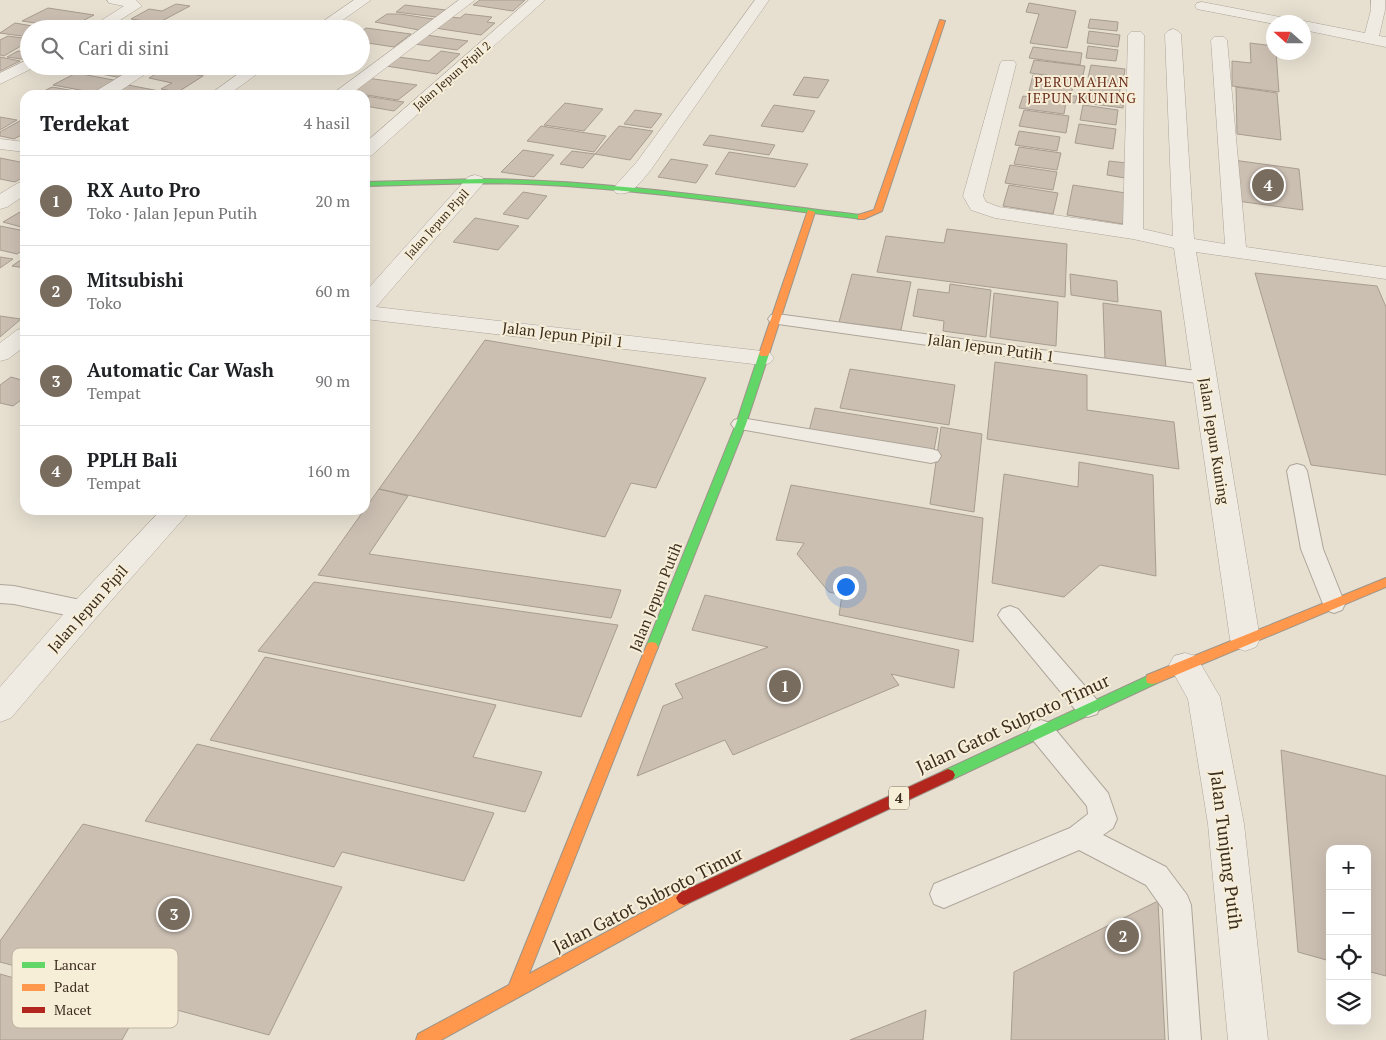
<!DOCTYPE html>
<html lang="id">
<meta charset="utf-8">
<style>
body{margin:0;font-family:"PT Serif",serif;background:#f2f2f2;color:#202124}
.controls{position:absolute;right:15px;bottom:15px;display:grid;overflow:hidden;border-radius:10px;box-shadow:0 5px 20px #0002}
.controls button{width:45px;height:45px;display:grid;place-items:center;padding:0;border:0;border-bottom:1px solid #e0e0e0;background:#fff;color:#202124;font:25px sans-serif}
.compass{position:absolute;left:1266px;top:15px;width:45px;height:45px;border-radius:50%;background:#fff;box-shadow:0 5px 20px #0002;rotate:291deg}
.you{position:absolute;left:845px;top:586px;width:18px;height:18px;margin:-12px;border:4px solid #fff;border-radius:50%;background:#1a73e8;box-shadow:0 0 0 8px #1a73e833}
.badge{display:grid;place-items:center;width:32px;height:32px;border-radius:50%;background:#786c5e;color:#fff;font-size:16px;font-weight:700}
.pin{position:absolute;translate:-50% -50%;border:2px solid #fff;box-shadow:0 1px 5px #0006}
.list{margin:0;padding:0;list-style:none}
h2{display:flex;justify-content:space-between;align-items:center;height:65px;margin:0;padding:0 20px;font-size:21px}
h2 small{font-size:16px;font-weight:400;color:#757577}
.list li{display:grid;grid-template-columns:32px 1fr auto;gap:15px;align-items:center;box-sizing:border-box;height:90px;padding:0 20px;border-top:1px solid #e0e0e0}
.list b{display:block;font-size:19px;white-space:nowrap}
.list p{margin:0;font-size:16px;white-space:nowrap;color:#757577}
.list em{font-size:16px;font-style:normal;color:#757577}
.icon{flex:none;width:28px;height:28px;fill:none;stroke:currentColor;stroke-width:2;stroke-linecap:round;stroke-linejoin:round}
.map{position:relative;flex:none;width:1386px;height:1040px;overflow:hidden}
.search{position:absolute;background:#fff;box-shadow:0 5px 20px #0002;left:20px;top:20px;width:350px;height:55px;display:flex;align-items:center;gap:12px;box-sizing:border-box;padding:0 18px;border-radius:28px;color:#757577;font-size:19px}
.panel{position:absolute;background:#fff;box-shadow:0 5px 20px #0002;left:20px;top:90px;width:350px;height:425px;border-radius:15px}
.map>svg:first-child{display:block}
.building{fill:#cbbfb2;stroke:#a89c90}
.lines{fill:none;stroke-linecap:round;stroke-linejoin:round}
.lane-casing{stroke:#ada599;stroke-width:2}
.street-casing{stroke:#ada599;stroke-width:1}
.fast-casing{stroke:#9c958a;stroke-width:2}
.slow-casing{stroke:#9c958a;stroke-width:2}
.jam-casing{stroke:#9c958a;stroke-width:2}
.lane{fill:#efebe3;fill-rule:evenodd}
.street{fill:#efebe3;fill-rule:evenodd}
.fast{fill:#63d668;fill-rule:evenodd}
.slow{fill:#ff974d;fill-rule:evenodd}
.jam{fill:#b3261e;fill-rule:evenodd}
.labels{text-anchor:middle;stroke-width:4;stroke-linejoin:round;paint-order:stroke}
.far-street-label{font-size:12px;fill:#3d2e20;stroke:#f7eed8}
.far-neighbourhood-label{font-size:14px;letter-spacing:1px;fill:#6b2e1e;stroke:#f7eed8}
.shield{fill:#f7eed8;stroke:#756857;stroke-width:1}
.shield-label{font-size:14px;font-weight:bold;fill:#3d2e20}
.street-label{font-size:15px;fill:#3d2e20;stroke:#f7eed8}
.near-street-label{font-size:18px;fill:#3d2e20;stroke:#f7eed8}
.key{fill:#f7eed8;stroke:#bfb4a1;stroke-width:1}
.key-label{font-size:14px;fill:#3d2e20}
</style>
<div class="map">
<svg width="1386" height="1040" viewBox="0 0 1386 1040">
<rect width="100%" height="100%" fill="#e7e0d1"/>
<path class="building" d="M480 0H525L513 11 473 5Z
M1029 3 1076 11 1067 48 1030 43 1039 14 1026 12Z
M176 4 190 6 158 23 131 19 149 9 162 11Z
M405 5 446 10 436 17 396 12Z
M48 8 94 15 69 28 22 21Z
M387 14H400L433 19 419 30 375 22Z
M465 14 492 17 487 22 495 23 481 35 435 28 449 17 460 18Z
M1090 19 1118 22 1117 31 1088 28Z
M139 21 161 25 154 29H105L117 22 132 25Z
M15 23 50 29H29V37L0 33Z
M366 28 411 34 394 47 361 42V32Z
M1089 31 1120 35 1118 47 1087 43Z
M426 35 468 41 457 50 415 44Z
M8 36 29 39V41L4 56 0 55V40Z
M1250 43 1274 46V52H1276L1279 92 1232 86V61L1251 63Z
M1088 46 1118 50 1116 61 1086 58Z
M1033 47 1082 53 1080 65 1029 58Z
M18 51 29 53V60L7 57Z
M441 51 460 54 437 74 386 66 398 57 429 61Z
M0 57 20 61 0 71Z
M1034 60 1085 66 1082 80 1030 73Z
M1091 65 1125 69 1123 83 1088 78Z
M88 66H136L141 67 122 78 80 70Z
M173 66H218L204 75 169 68Z
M165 69 203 76 178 92 161 89 172 83 149 78Z
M76 73 119 81 96 93 53 85Z
M1033 75 1074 80 1071 96H1077L1075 103 1060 101 1061 95 1029 91Z
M804 77 829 80 818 98 793 95Z
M367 78 417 85 398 100 348 92Z
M1092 80 1121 84 1119 95 1090 91Z
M128 85 175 94 110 95Z
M52 87 92 94 36 95Z
M1236 87 1277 93 1281 140 1237 134Z
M1087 93 1124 98 1123 108 1085 103Z
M365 96 404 102 394 111 365 106Z
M1023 96 1066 102 1064 114 1019 108Z
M565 103 603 109 584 131 544 125Z
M774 105 815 111 803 132 761 126Z
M1083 105 1118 110 1116 125 1080 120Z
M635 110 662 114 651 128 624 124Z
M1024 110 1069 116 1066 133 1019 126Z
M0 117 17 120 0 130Z
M25 118V133L14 139 0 136V132Z
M1079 124 1116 129 1113 149 1075 143Z
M541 126 606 136 594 152 527 141Z
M619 126 653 131 630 160 595 154Z
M1019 131 1060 137 1057 151 1015 145Z
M710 135 775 145 769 155 703 145Z
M1019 147 1061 153 1057 170 1014 164Z
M523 150 554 155 534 177 501 172Z
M572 151 595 154 583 168 560 164Z
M729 152 808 164 795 187 715 174Z
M0 158 25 163V176L15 182 0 179Z
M671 159 708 165 696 183 658 177Z
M1233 160 1299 169 1303 210 1237 201Z
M1109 161 1127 163 1125 178 1107 175Z
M1010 165 1057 172 1053 190 1005 183Z
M1009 185 1058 193 1053 214 1003 206Z
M1073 185 1126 193 1123 224 1067 215Z
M523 192 547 196 528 219 503 214Z
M25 209V228L3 222Z
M475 218 519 226 498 250 453 242Z
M0 226 25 231V249L17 254 0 250Z
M947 229 1067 244 1065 297 877 272 886 236 944 243Z
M0 257 13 259 0 268Z
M25 257V268L12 266Z
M1255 273 1377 286 1386 307V475L1311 465Z
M852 274 911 282 901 330 839 322Z
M1070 274 1117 281 1118 302 1071 295Z
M950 284 991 290 986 337 943 331 944 321 913 316 918 289 949 293Z
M994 293 1058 302 1056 346 990 337Z
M1103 303 1161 311 1166 368 1105 359Z
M0 316 21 319 0 337Z
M485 340 706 378 656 488 631 483 605 537 379 489Z
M995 362 1087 375V410L1174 422 1179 469 987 439Z
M850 369 955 385 949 425 840 408Z
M11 377 25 381V397L13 406 0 403V385Z
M815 408 938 428 934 451 809 431Z
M941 427 982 434 974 512 930 504Z
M1079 462 1153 475 1156 576 1100 565 1064 597 992 583 1004 474 1078 487Z
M791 485 983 518 973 642 839 615 842 595 829 592 797 554 804 543 776 540Z
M379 489 408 496 369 554 621 590 611 618 318 575Z
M314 582 618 625 581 717 258 651Z
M705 595 959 650 954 688 891 674 899 685 733 755 725 740 637 776 663 706 683 698 675 684 768 647 692 630Z
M265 657 496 705 473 757 542 772 525 812 210 740Z
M197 744 494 813 464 881 342 852 334 867 145 821Z
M1281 750 1386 776V976L1367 971V849H1330V961L1298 952Z
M83 824 342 887 269 1035 0 962V941Z
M1158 901 1165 1040H1011L1014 972Z
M0 974 137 1013 122 1040H0Z
M926 1010 923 1040H850Z"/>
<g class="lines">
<defs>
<path id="lane" d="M777 314 1204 372 1211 374 1213 378 1211 382 1204 384 771 323 768 319 771 315Z
M741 418 931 449 938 451 941 456 938 461 931 463 734 428 731 424 734 420Z
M1297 464 1304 466 1307 471 1323 549 1345 604 1342 610 1334 613 1326 610 1323 604 1301 549 1287 471 1290 466Z
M0 585 14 586 85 601 93 604 97 610 93 616 85 619 14 604 0 603Z
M1010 606 1018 609 1097 700 1100 707 1097 714 1088 717 1079 714 1002 621 998 615 1002 609Z
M1041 720 1050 723 1108 793 1117 819 1113 828 1103 835 1166 867 1187 895 1191 905 1201 1040H1169L1163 909 1146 885 1079 850 944 908 934 904 930 894 934 884 1070 828 1088 814 1087 806 1032 739 1028 731 1032 723Z"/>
<path id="street" d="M107 0H136L142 6 106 29H88L124 6 109 3Z
M354 0H371L330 29H312Z
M459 0H475L350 95H331Z
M529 0H545L371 156 365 157V143Z
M755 0H769L650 171C640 182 632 197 616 193L613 189 616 185 636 163Z
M1371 0H1385V10L1379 36 1386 37V47L1304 30V22H1300L1304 21 1365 33 1371 10Z
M1202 2 1285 18 1290 19 1292 22H1274V24L1197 9 1195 6 1197 3Z
M1173 29 1178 31 1181 34 1194 239 1225 244 1211 40 1214 37H1224L1227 40 1246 247 1386 267V279L1196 252 1260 639 1256 647 1245 651 1234 647 1230 639 1174 248 1133 239 995 218 971 210 963 196 1000 64 1002 61H1014L1016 64 983 196 986 202 999 207 1123 225 1128 35 1131 32H1141L1144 35 1143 229 1173 236 1165 34 1168 31Z
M29 59V66L35 67 0 84V73Z
M137 66H157L114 95H94L96 91Z
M249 66H268L228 95H209Z
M0 139 25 142V152L0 149Z
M475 175 482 177 484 181 482 185 376 307 762 351 770 353 774 358 770 363 762 365 365 319V292L468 177Z
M25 181V195L7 207 0 209V194L18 183Z
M25 328V346L8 359 0 361V343L17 330Z
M161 510H191L96 618 11 718 0 722V687L74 602Z
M1185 653 1196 656 1220 697 1244 824 1268 1040H1228L1208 824 1188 699 1169 665 1174 656Z"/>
<path id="fast" d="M481 179C608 180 735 200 861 215L865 217 861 219C751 206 640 189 528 184 474 182 419 185 365 186V182Z
M764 351 769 354 746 424 658 647 656 651 652 652 648 651 646 647 736 424 759 354Z
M1152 674 1157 675 1158 679 1157 683 953 779 948 781 943 779 941 775 943 771Z"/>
<path id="slow" d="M940 20 945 21 882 211 864 219H858V215L874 210Z
M808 210 815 212 769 354 767 356H761L759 354Z
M1386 578V587L1157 683 1152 684 1147 683 1146 679 1147 675Z
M652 642 656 643 658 647 529 974 679 893 684 891 689 893 692 898 689 903 441 1040H416L418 1034 509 985 646 647 648 643Z"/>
<path id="jam" d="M948 769 953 771 955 775 953 779 689 903 684 905 679 903 676 898 679 893Z"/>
</defs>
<use href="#lane" class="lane-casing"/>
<use href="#street" class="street-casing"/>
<use href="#fast" class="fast-casing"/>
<use href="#slow" class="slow-casing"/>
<use href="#jam" class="jam-casing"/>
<use href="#lane" class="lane"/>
<use href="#street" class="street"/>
<use href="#fast" class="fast"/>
<use href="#slow" class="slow"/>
<use href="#jam" class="jam"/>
</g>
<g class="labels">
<g class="far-street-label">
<text transform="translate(452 76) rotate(-41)" y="4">Jalan Jepun Pipil 2</text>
<text transform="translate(437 224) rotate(-48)" y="4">Jalan Jepun Pipil</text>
</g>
<g class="far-neighbourhood-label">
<text x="1082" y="87">PERUMAHAN<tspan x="1082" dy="16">JEPUN KUNING</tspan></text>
</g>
<rect class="shield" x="889" y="786.5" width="20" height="23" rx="4"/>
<g class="shield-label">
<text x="899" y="803">4</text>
</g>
<g class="street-label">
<text transform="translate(563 335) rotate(7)" y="5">Jalan Jepun Pipil 1</text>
<text transform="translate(991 348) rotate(8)" y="5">Jalan Jepun Putih 1</text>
<text transform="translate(1214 441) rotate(81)" y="5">Jalan Jepun Kuning</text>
<text transform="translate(656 597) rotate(-68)" y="5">Jalan Jepun Putih</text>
<text transform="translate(88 609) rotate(-48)" y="5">Jalan Jepun Pipil</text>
</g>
<g class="near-street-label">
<text transform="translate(1013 724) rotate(-25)" y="6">Jalan Gatot Subroto Timur</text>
<text transform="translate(1226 850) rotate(83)" y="6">Jalan Tunjung Putih</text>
<text transform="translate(648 900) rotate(-27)" y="6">Jalan Gatot Subroto Timur</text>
</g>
</g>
<rect x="12" y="948" width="166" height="80" rx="8" class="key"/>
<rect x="22" y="962" width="23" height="6" fill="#63d668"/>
<rect x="22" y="984" width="23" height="7" fill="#ff974d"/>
<rect x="22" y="1007" width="23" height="6" fill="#b3261e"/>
<g class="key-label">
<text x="54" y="970">Lancar</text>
<text x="54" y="992">Padat</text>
<text x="54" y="1015">Macet</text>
</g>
</svg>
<div class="controls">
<button>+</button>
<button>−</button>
<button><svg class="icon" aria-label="locate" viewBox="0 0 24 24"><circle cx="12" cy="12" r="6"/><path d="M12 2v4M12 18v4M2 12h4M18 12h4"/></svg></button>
<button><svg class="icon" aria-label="layers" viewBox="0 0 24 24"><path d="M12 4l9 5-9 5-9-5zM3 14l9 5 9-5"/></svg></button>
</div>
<svg class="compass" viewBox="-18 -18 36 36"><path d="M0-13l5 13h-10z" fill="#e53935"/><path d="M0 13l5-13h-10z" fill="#757577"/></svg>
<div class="you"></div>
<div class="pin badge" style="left:785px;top:686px">1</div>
<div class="pin badge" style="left:1123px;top:936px">2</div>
<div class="pin badge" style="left:174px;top:914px">3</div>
<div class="pin badge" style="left:1268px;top:185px">4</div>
<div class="search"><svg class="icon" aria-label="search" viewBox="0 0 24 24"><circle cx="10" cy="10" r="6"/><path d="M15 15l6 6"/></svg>Cari di sini</div>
<section class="panel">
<h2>Terdekat<small>4 hasil</small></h2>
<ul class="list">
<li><span class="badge">1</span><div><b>RX Auto Pro</b><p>Toko · Jalan Jepun Putih</p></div><em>20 m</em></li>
<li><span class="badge">2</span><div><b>Mitsubishi</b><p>Toko</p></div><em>60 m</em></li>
<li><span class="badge">3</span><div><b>Automatic Car Wash</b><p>Tempat</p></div><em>90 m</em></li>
<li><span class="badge">4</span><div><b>PPLH Bali</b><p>Tempat</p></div><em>160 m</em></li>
</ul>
</section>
</div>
